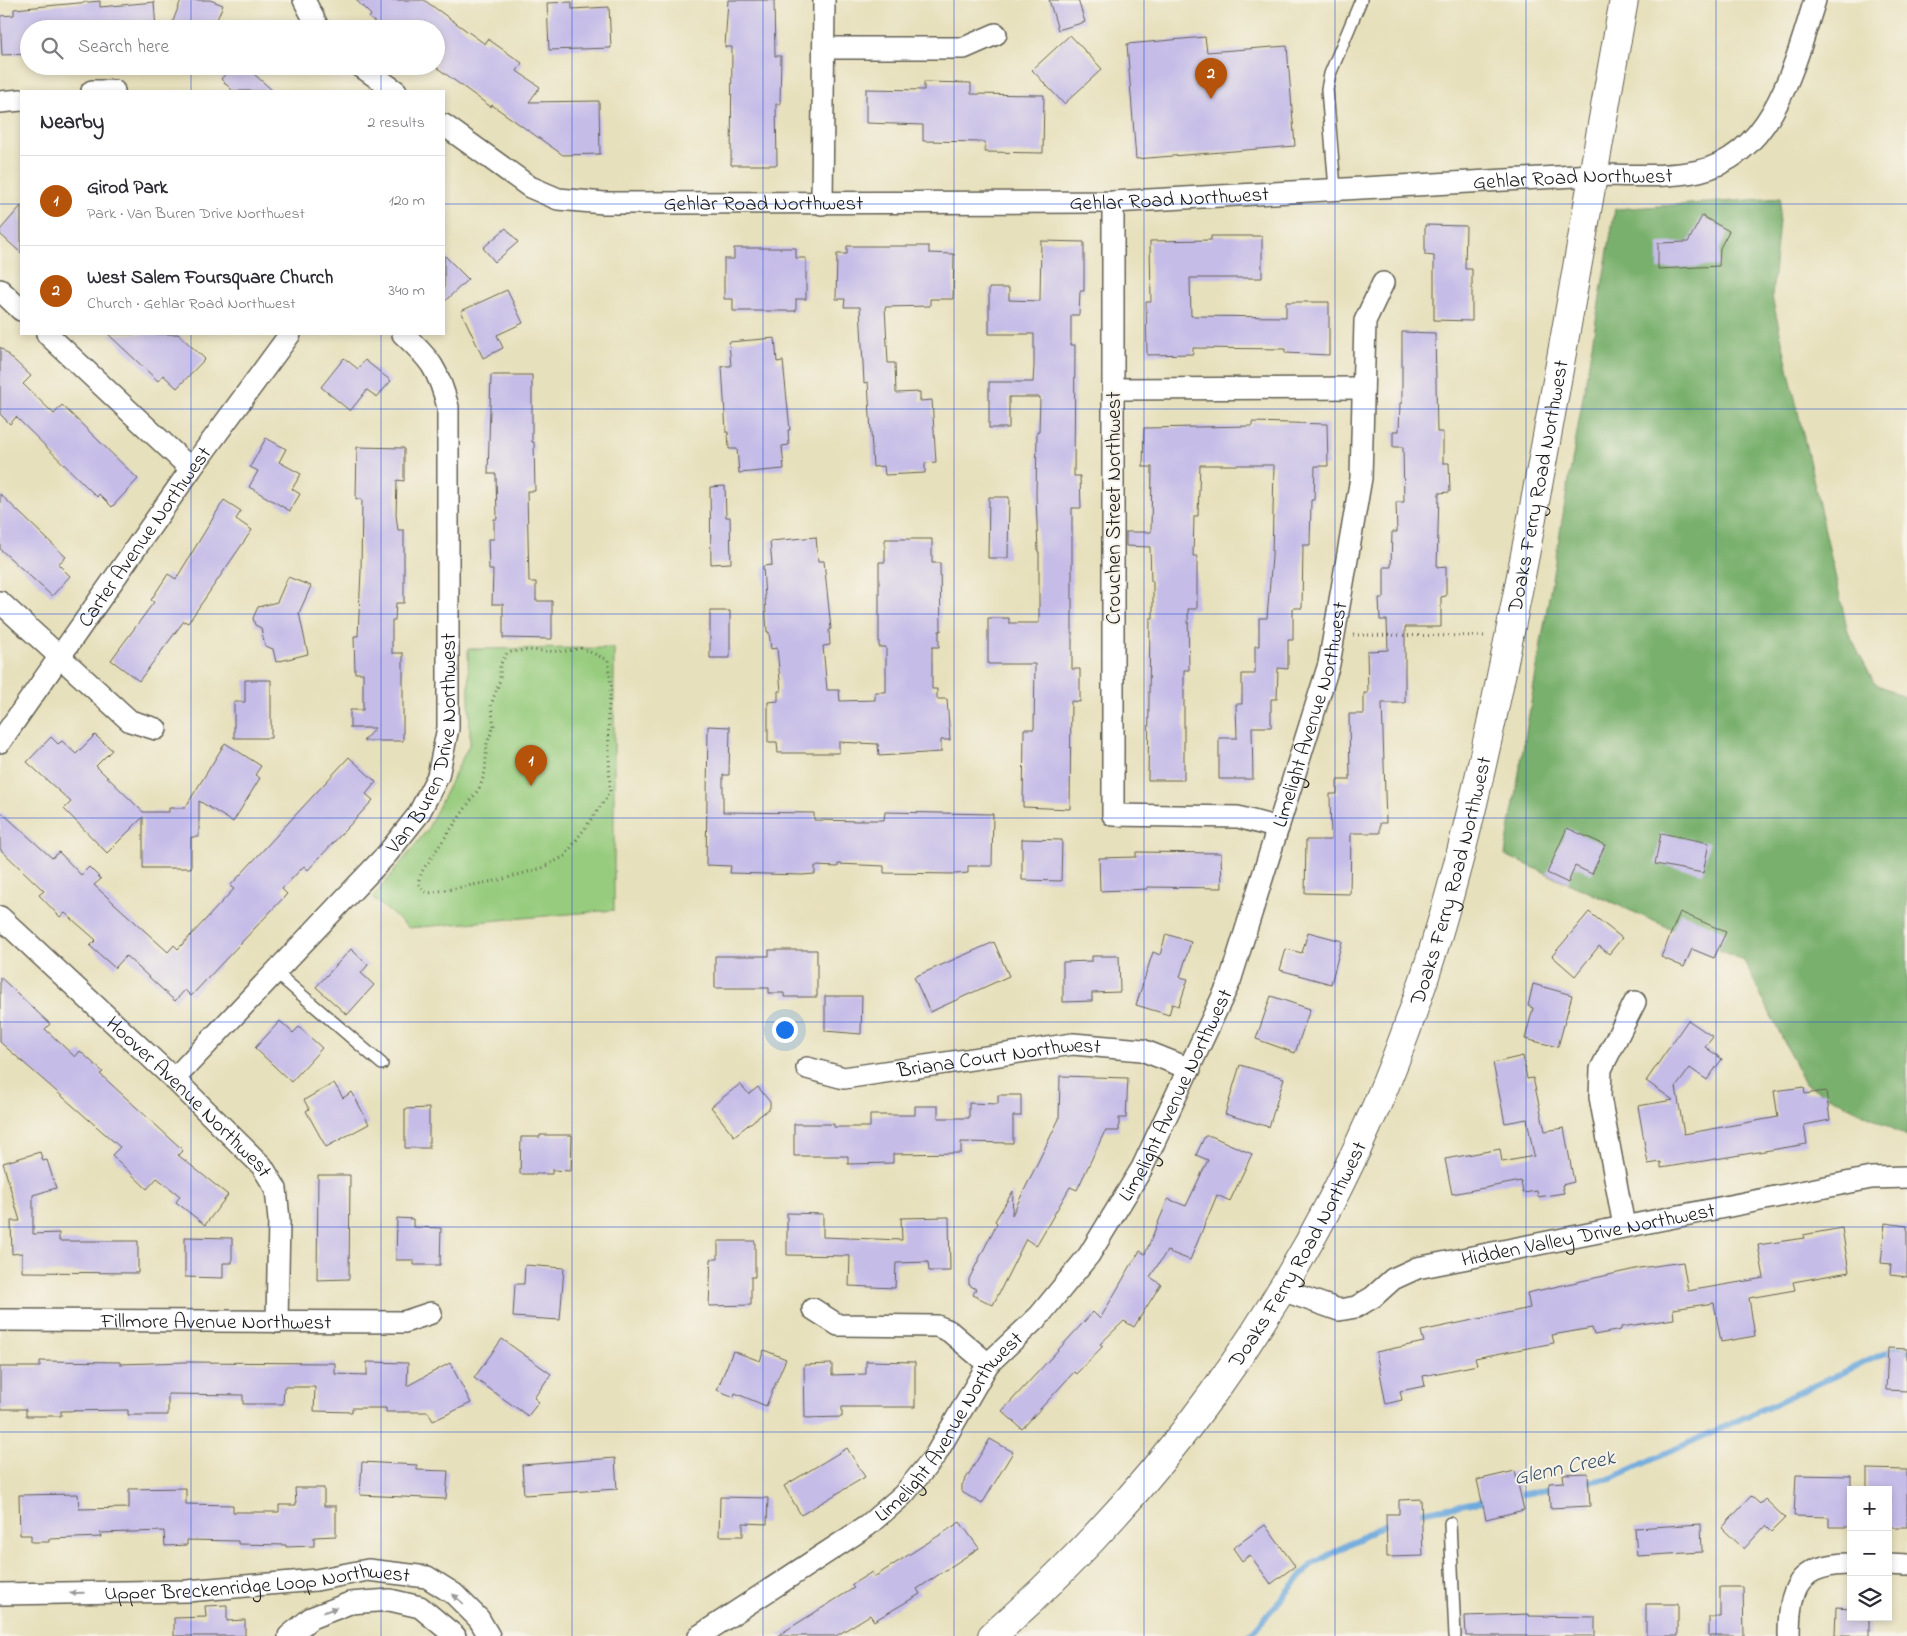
<!DOCTYPE html>
<meta charset="utf-8">
<style>
body{margin:0;font-family:"Indie Flower",sans-serif;background:#f7f7f7;color:#2b2b33}
.controls{position:absolute;right:15px;bottom:15px;display:grid;overflow:hidden;border-radius:0px;box-shadow:0 2px 8px #0003}
.controls button{width:45px;height:45px;display:grid;place-items:center;padding:0;border:0;border-bottom:1px solid #e1e1e2;background:#fff;color:#2b2b33;font:25px sans-serif}
.you{position:absolute;left:784px;top:1029px;width:18px;height:18px;margin:-12px;border:4px solid #fff;border-radius:50%;background:#1a73e8;box-shadow:0 0 0 8px #1a73e833}
.badge{display:grid;place-items:center;width:32px;height:32px;border-radius:50%;background:#b45309;color:#fff;font-size:16px;font-weight:700}
.pin{position:absolute;translate:-50% -41px;filter:drop-shadow(0 1px 2px #0008)}
.pin::after{content:'';position:absolute;top:26px;width:18px;height:15px;background:inherit;clip-path:polygon(0 0,100% 0,50% 100%)}
.list{margin:0;padding:0;list-style:none}
h2{display:flex;justify-content:space-between;align-items:center;height:65px;margin:0;padding:0 20px;font-size:21px}
h2 small{font-size:16px;font-weight:400;color:#7c7c81}
.list li{display:grid;grid-template-columns:32px 1fr auto;gap:15px;align-items:center;box-sizing:border-box;height:90px;padding:0 20px;border-top:1px solid #e1e1e2}
.list b{display:block;font-size:19px;white-space:nowrap}
.list p{margin:0;font-size:16px;white-space:nowrap;color:#7c7c81}
.list em{font-size:16px;font-style:normal;color:#7c7c81}
.icon{flex:none;width:28px;height:28px;fill:none;stroke:currentColor;stroke-width:2;stroke-linecap:round;stroke-linejoin:round}
.map{position:relative;flex:none;width:1907px;height:1636px;overflow:hidden}
.search{position:absolute;background:#fff;box-shadow:0 2px 8px #0003;left:20px;top:20px;width:425px;height:55px;display:flex;align-items:center;gap:12px;box-sizing:border-box;padding:0 18px;border-radius:28px;color:#7c7c81;font-size:19px}
.panel{position:absolute;background:#fff;box-shadow:0 2px 8px #0003;left:20px;top:90px;width:425px;height:245px;border-radius:0px}
.map>svg:first-child{display:block}
.green{fill:#97cc7e;stroke:#5a744d}
.forest{fill:#79b06d;stroke:#4a6644}
.lines{fill:none;stroke-linecap:round;stroke-linejoin:round}
.stream{stroke:#6aa7dc;stroke-width:6}
.building{fill:#c5bce8}
.lane-casing{stroke:#636154;stroke-width:14}
.street-casing{stroke:#636154;stroke-width:24}
.secondary-casing{stroke:#636154;stroke-width:30}
.path{stroke:#636154;stroke-width:3;stroke-dasharray:1 4;stroke-linecap:butt}
.lane{stroke:#fff;stroke-width:11}
.street{stroke:#fff;stroke-width:21}
.secondary{stroke:#fff;stroke-width:28}
.oneway{fill:#999}
.grid{fill:none;stroke:#1d4ed8;stroke-width:1;stroke-opacity:0.55}
.labels{text-anchor:middle;stroke-width:4;stroke-linejoin:round;paint-order:stroke}
.street-label{font-size:21px;fill:#1c1c1c;stroke:#f7f3e8}
.water-label{font-size:22px;font-style:italic;fill:#3b5469;stroke:#f7f3e8}
</style>
<div class="map">
<svg width="1907" height="1636" viewBox="0 0 1907 1636">
<rect width="100%" height="100%" fill="#f7f3e8"/>
<filter id="ink" filterUnits="userSpaceOnUse"><feTurbulence type="fractalNoise" baseFrequency=".02" numOctaves="2"/><feDisplacementMap in="SourceGraphic" scale="10" xChannelSelector="R" yChannelSelector="G"/><feConvolveMatrix kernelMatrix="1 2 1 2 8 2 1 2 1" color-interpolation-filters="sRGB"/></filter>
<filter id="wash" filterUnits="userSpaceOnUse"><feTurbulence type="fractalNoise" baseFrequency=".0096" numOctaves="4" result="noise"/><feDisplacementMap in="SourceGraphic" scale="20" xChannelSelector="R" yChannelSelector="G"/><feGaussianBlur stdDeviation="1.12" result="paint"/><feColorMatrix in="noise" values="0 0 0 0 0 0 0 0 0 0 0 0 0 0 0 0 0 1.4 0 .05"/><feComposite in="paint" operator="in"/></filter>
<g filter="url(#wash)">
<rect width="100%" height="100%" fill="#e7e0bc"/>
<path class="green" d="M614 648V910L409 928 373 898 427 830 470 743 468 649Z"/>
<path class="forest" d="M1781 198 1772 297 1848 632 1874 683 1907 698V1136L1805 1084 1744 961 1505 855 1615 209Z"/>
<g class="lines">
<path class="stream" d="M1582 1483 1612 1478 1894 1349 1907 1351
M1513 1496 1558 1488
M1415 1513 1489 1500
M1249 1636 1311 1565 1393 1520"/>
</g>
<g id="blocks">
<path class="building" d="M181 0H210L223 5 213 29H170Z
M356 0H424L485 44 488 39 522 63 517 71 540 87 529 102 599 101 600 154 563 155 492 105 491 107 436 67V29H384L369 18 371 15Z
M728 0H774L775 56H781L780 104H776L777 165H731L732 47H725Z
M1049 0H1078L1085 22 1058 30Z
M100 1V7L154 2 156 29H29V40H26L27 54 2 55 0 16 14 15V9Z
M572 2V9L609 7 611 48 549 50 547 3Z
M1070 35 1102 69 1064 104 1032 70Z
M1205 37 1207 52 1287 46 1295 146 1136 159 1127 44Z
M233 66H262L254 74 273 91H233L221 79Z
M924 82 971 83V94L1044 95 1043 153 985 152V142L923 141V125L866 123V89L924 90Z
M21 206V253L0 234V230Z
M1702 216 1729 231 1720 248 1719 266 1658 269V243L1688 242Z
M1425 225 1466 226 1465 269H1472V321L1434 320V256L1425 255Z
M506 228 518 242 495 262 483 248Z
M1211 236H1262V278H1190L1191 316 1286 317V302H1329V355L1285 353V349L1193 348V354L1147 355 1146 302H1151L1150 241 1211 240Z
M1041 241 1084 242V291H1080L1079 315H1071V345H1075L1074 476H1080L1081 508H1072V669H1080V702L1071 701 1070 809 1023 807 1024 729H1034L1035 664H988V618H1009V623H1039V552H1038L1036 495 1037 431H1039L1040 397H1009V428H989V382H1033L1034 366V334H989V288H1009V300L1040 301Z
M847 246H929V253L954 254 953 299H930V306L885 307 888 363H895L896 393 920 392V401L932 400 936 462 925 463V473L885 475 884 466 873 467 868 382 864 383 860 307H844L845 299H836L837 254H847Z
M734 248H796V258H806V299H796V311H733V299H724V259H734Z
M444 255 468 279 444 302Z
M507 290 523 323 497 335 503 348 483 358 461 311Z
M1402 332 1435 333 1437 432H1443V463H1449L1450 492 1439 493 1437 567 1446 566V596L1441 597V627H1405V703H1382L1386 823H1380V833H1351L1350 894 1305 893 1306 840H1331L1330 794H1337V780H1350L1349 714H1364V693H1368L1367 651 1388 650 1387 620H1380L1379 598H1384V567H1391L1392 532H1397L1396 502H1404L1403 447H1393V431H1399L1400 403H1402Z
M108 334H178L205 359 177 388 163 375 158 381Z
M775 338 777 362 783 361 790 430H788L789 445 782 446 784 469 739 473 737 449H729L728 432H726L722 366H731L729 342Z
M0 347 31 376 23 384 54 414 62 405 138 479 112 507 99 494 97 497 16 417 10 424 0 414Z
M344 358 358 369 365 360 391 381 377 397 367 390 350 411 321 387Z
M491 375H532V442H534L535 491H527L529 582H536V601H552V639L503 638V604H492L493 570H489L488 539H494V519H497L496 474H488Z
M1252 422 1327 424 1328 466H1315L1314 500H1311L1310 545H1303L1302 608H1293V640H1288V669L1278 668 1277 699H1271V727H1252L1253 779H1219V738H1237L1236 704H1242V674H1255V646H1259V618H1267L1272 557 1274 465H1200L1198 516H1194L1193 556H1197V609H1188L1189 670H1184V780H1148L1150 618H1153V581H1151L1150 547 1126 546V532H1151L1152 467H1143L1144 428 1252 426Z
M266 438 286 449 279 462 301 474 292 489 300 494 290 511 249 487 258 471 250 467Z
M357 447 404 448V481L397 480 396 515 398 530H404V603H396L395 620H392V653H403V741H363L375 728H350V710H363V673H355L354 636H358L361 571 362 499H356Z
M725 486 726 517H730L731 563 711 564 710 487Z
M0 494 66 557 58 564 70 576 52 596 0 549Z
M989 497H1009L1008 558H988Z
M224 500 241 511 236 519 252 530 188 623 184 621 139 681 111 660 154 602 151 600 168 574 176 579Z
M816 537 818 561H824L831 629 829 630 830 645 823 646 827 690H839L840 701 875 700V692H886V647H879V562H885V539H932V563H940L941 631H939V647H932V689H937V699H947L950 740H941V752L879 756 878 744 839 742V753H778L777 742H768V702L778 701V691H781L777 648 771 649 769 632H767L763 566 772 565 770 541Z
M288 577 311 586 299 613 308 654 276 662 273 649 265 646 261 628 255 625 253 618 258 607 277 602Z
M710 611H730V658H710Z
M245 680H271V738H234V702H245Z
M708 726 730 727 729 775H723V812L814 813V820L861 821V820H884L885 812 993 814 992 866H968V873L956 874 884 873V866L838 864V867L815 866V874L802 875 730 873 731 866 706 865Z
M95 735 112 750 96 766 143 812H169V808H185L225 743 261 766 255 775 260 778 233 822 199 801V837H191V868H143V817L107 853 64 809 71 802 27 762 51 737 58 744 62 741 76 754Z
M349 757 376 782 366 794 373 800 308 870 304 866 282 889 287 894 191 996 185 990 175 1001 126 956 115 968 90 946 96 940 65 913 60 917 39 895 44 891 0 849V811L52 858 59 852 81 875 89 867 101 879 94 885 168 952 174 945 178 949 234 889 230 886Z
M1567 828 1605 845 1592 874 1575 866 1568 883 1547 873Z
M1661 833 1709 843 1703 873 1655 864Z
M1022 839 1062 840 1061 881 1022 880Z
M1136 852 1221 853 1222 888 1147 887V889L1100 891 1099 858 1136 857Z
M1589 912 1622 938 1609 954 1599 946 1575 976 1552 956Z
M1680 912 1726 932 1714 958 1692 949 1684 967 1661 957Z
M1308 932 1342 941 1331 984 1280 970 1286 949 1302 953Z
M1166 934 1191 942 1180 977 1188 979 1179 1006 1172 1004 1169 1015 1136 1005 1153 952 1160 955Z
M994 942 1009 976 930 1012 914 977Z
M351 949 368 965 361 973 374 985 347 1015 316 987Z
M769 950H817V997H784V993H769V988H715V956H769Z
M1092 956H1119L1120 992 1092 993V1001L1063 1002V962L1092 961Z
M0 977 50 1024 45 1029 75 1057 80 1051 103 1072 100 1074 183 1150 178 1155 228 1195 205 1225 176 1202 180 1196 157 1178 147 1189 112 1155 120 1147 0 1042Z
M1533 984 1572 995 1558 1047 1525 1039 1533 1008 1528 1006Z
M825 996H862L861 1034 825 1031Z
M1271 996 1310 1009 1295 1053 1256 1039Z
M1688 1020 1713 1037 1705 1047 1722 1059 1707 1080 1690 1068 1676 1087 1684 1134 1778 1117 1774 1091 1804 1087 1805 1094 1826 1091 1830 1120 1804 1125 1807 1144 1661 1168V1162L1648 1164 1638 1106 1673 1100 1646 1081Z
M280 1021 293 1033 299 1027 322 1048 291 1082 255 1048Z
M1523 1056 1527 1079 1533 1078 1545 1131 1564 1128 1574 1182 1562 1185 1564 1193 1538 1197 1537 1191 1523 1193 1521 1181 1452 1194 1445 1159 1500 1149 1502 1162 1534 1156 1527 1119 1505 1123 1493 1063Z
M1240 1065 1284 1078 1269 1127 1225 1114Z
M1060 1076 1128 1078 1126 1118H1119V1131H1105L1077 1190 1070 1187 1036 1246 1026 1239 993 1305 973 1295 976 1289 969 1285V1279L997 1223 995 1221 1013 1191 1012 1215 1059 1119Z
M334 1083 343 1098 352 1092 369 1124 326 1147 306 1111 309 1109 304 1100Z
M740 1084 749 1094 758 1087 770 1102V1108L734 1136 711 1107Z
M998 1095H1021V1116H1013V1143L961 1142V1153L893 1154V1163L848 1164V1156H794V1124H834V1127H870V1115H915V1106H938V1118H969V1103L998 1104Z
M429 1108V1148H405V1109Z
M540 1135H572L571 1171 552 1170V1174H520L521 1137H540Z
M1205 1136H1211L1252 1154 1230 1201 1217 1195 1190 1260 1167 1251 1150 1277 1161 1284 1134 1327 1124 1321 1100 1344 1103 1346 1076 1374 1074 1372 1022 1429 1002 1411 1093 1312 1100 1319 1134 1260 1140 1251 1145 1254 1168 1199 1186 1206 1208 1160 1196 1155Z
M40 1152 43 1161 47 1160 56 1188 33 1195V1234L59 1233V1241H138V1273L22 1272V1253L12 1254 11 1221H20L3 1163Z
M318 1175H350L349 1279 317 1280Z
M787 1213 823 1214V1237L902 1240 901 1218 949 1217 950 1271H929L928 1262 896 1263 895 1288 849 1286 850 1256 787 1255Z
M397 1218 413 1219V1227L441 1228 440 1265H414V1260H396Z
M1885 1223 1907 1226V1277L1890 1275 1891 1264 1881 1263Z
M1842 1228 1849 1272 1793 1282 1795 1290 1749 1298 1755 1336 1721 1342 1714 1303 1673 1309 1674 1319 1621 1327V1330L1594 1335 1592 1328 1552 1335 1554 1343 1475 1358 1477 1365 1423 1376 1425 1386 1400 1391 1402 1400 1386 1404 1376 1352 1424 1342 1421 1331 1530 1308 1527 1293 1640 1268 1683 1262 1688 1291 1764 1278 1758 1245 1804 1238 1803 1235Z
M185 1237 232 1238V1263H223V1278L185 1277Z
M718 1241H755V1277H751V1305L709 1306 711 1259H718Z
M525 1265 564 1268 560 1320 513 1317 515 1284H524Z
M502 1339 551 1374 534 1398 539 1402 528 1416 474 1378Z
M1888 1348 1907 1349V1391L1886 1390Z
M764 1350 786 1359 766 1406 735 1393 734 1397 717 1390 733 1351 760 1361Z
M40 1361 120 1362V1364L185 1362 335 1363V1374L367 1375V1362L408 1363 407 1386 450 1363 471 1403 433 1421 428 1412H386V1408H352V1412L314 1411 315 1387H284L283 1404H243V1395L168 1394V1415H128V1410L61 1411V1416H26V1409H0V1367H40Z
M866 1361 915 1362V1407H842V1417L805 1418 804 1365 832 1364V1375L866 1374Z
M990 1439 1013 1452 982 1504 962 1492V1485Z
M847 1448 865 1477 801 1515 784 1486Z
M615 1458 617 1489 524 1495 522 1465Z
M362 1462 417 1465V1470L448 1471 446 1499 360 1495Z
M1867 1469 1907 1470V1527H1888V1490H1867Z
M1515 1471 1524 1510 1486 1519 1477 1480Z
M1588 1473 1590 1506 1550 1508 1549 1483 1564 1482 1563 1474Z
M1796 1475 1851 1476V1527H1829V1517L1794 1516Z
M186 1488V1504L233 1505V1512H279V1505H296L295 1488H324V1506H336V1536L314 1537V1546L286 1547V1545L238 1544V1541L187 1540V1545L165 1546 164 1531 100 1533 101 1537 49 1539V1542H31V1535H20L19 1495 78 1494 79 1509 129 1508V1489Z
M1751 1496 1760 1504 1765 1499 1785 1518 1771 1532 1765 1526 1744 1549 1722 1528Z
M720 1497 768 1498 767 1524 743 1523V1536H719Z
M1421 1499 1423 1556 1387 1557 1386 1514H1399V1500Z
M960 1522 979 1548 917 1589 920 1594 874 1621 870 1615 836 1636H777L854 1588 851 1585 872 1572 874 1577Z
M1701 1524 1702 1552 1637 1556 1635 1528Z
M1265 1525 1295 1566 1271 1584 1250 1555 1242 1561 1233 1548Z
M1720 1587H1743L1744 1636H1709V1617H1720Z
M1646 1604H1678V1636H1646Z
M227 1605V1621L245 1620V1636H174V1618L206 1617 205 1606Z
M1836 1607 1851 1608V1617H1869V1636H1835Z
M1529 1614V1616L1595 1617V1636H1466L1465 1616Z"/>
</g>
</g>
<g filter="url(#ink)">
<use href="#blocks" fill-opacity="0" stroke="#636154" stroke-width="1"/>
<g class="lines">
<defs>
<path id="lane" d="M1335 189 1327 89 1330 74 1361 0
M275 972 382 1064
M1450 1523 1455 1636"/>
<g id="street">
<path d="M304 0 319 29"/>
<path d="M824 48H964L996 34"/>
<path d="M360 66 396 91"/>
<path d="M92 91H114"/>
<path d="M0 102 21 100"/>
<path id="s1" d="M444 125 530 187 558 199 604 203 1113 202 1593 175C1627 175 1665 178 1699 171 1774 154 1795 63 1815 0"/>
<path d="M1113 202V815L1238 817 1278 828"/>
<path d="M822 204 824 0"/>
<path d="M0 290 21 310"/>
<path d="M47 334 191 469"/>
<path d="M1113 389 1363 388"/>
<path d="M0 602 130 721 156 729"/>
<path id="s2" d="M0 742 191 469 290 334"/>
<path id="s3" d="M0 917 174 1079 262 1166 276 1189 279 1220 277 1322"/>
<path id="s4" d="M807 1068 844 1078 1073 1044 1142 1050 1190 1069"/>
<path id="s5" d="M174 1079 387 854 418 815 438 776 448 728V407C438 369 431 360 403 334"/>
<path d="M1624 1226 1600 1097 1601 1069 1635 1002"/>
<path id="s6" d="M1282 1290 1339 1310 1356 1307 1373 1297 1393 1279 1417 1268 1871 1178 1907 1177"/>
<path d="M813 1309 838 1325 937 1326 949 1331 988 1364"/>
<path id="s7" d="M0 1320 404 1322 431 1313"/>
<path d="M1888 1564 1907 1565"/>
<path id="s8" d="M0 1594 187 1591 316 1580 368 1570 427 1577 454 1594 479 1619 489 1636"/>
<path d="M289 1636 311 1618 350 1603 390 1600 420 1607 455 1636"/>
<path id="s9" d="M699 1636 867 1526 903 1495 935 1456 988 1364 1039 1316 1089 1255 1142 1168 1230 981 1329 664 1361 478 1365 321 1383 283"/>
<path d="M1789 1636C1789 1588 1797 1564 1851 1564"/>
</g>
<g id="secondary">
<path id="s10" d="M992 1636C1158 1491 1288 1309 1376 1107 1447 942 1485 762 1519 586 1557 391 1589 195 1624 0"/>
</g>
</defs>
<use href="#lane" class="lane-casing"/>
<use href="#street" class="street-casing"/>
<use href="#secondary" class="secondary-casing"/>
<path class="path" d="M1353 635 1487 636
M581 648 608 660 611 686 608 714 610 793 565 856 542 868 500 880 429 893C415 888 418 879 424 868L480 787 485 772 487 743 494 726 491 705 500 680V665L507 653C534 646 556 656 581 648Z"/>
<use href="#lane" class="lane"/>
<use href="#street" class="street"/>
<use href="#secondary" class="secondary"/>
</g>
<defs><path id="oneway-solid" d="M-6-.8H1V-3.2L6.5 0L1 3.2V.8H-6Z" transform="scale(1.25)"/></defs>
<g class="oneway">
<use href="#oneway-solid" transform="translate(77 1593) rotate(179)"/>
<use href="#oneway-solid" transform="translate(458 1599) rotate(-138)"/>
<use href="#oneway-solid" transform="translate(330 1610) rotate(-21)"/>
</g>
</g>
<path class="grid" d="M191 0V29M381 0V29M572 0V1636M763 0V1636M954 0V1636M1144 0V1636M1335 0V1636M1526 0V1636M1716 0V1636M191 66V91M381 66V91M0 204H21M444 204H1907M191 334V1636M381 334V1636M0 409H1907M0 614H1907M0 818H1907M0 1022H1907M0 1227H1907M0 1432H1907"/>
<g class="labels">
<g class="street-label">
<text dy="7" stroke="none"><textPath href="#s1" startOffset="1152">Gehlar Road Northwest</textPath></text>
<text dy="7" stroke="none"><textPath href="#s1" startOffset="748">Gehlar Road Northwest</textPath></text>
<text dy="7" stroke="none"><textPath href="#s1" startOffset="342">Gehlar Road Northwest</textPath></text>
<text dy="7" stroke="none"><textPath href="#s10" startOffset="1302">Doaks Ferry Road Northwest</textPath></text>
<text transform="translate(1113 508) rotate(-90)" y="7">Crouchen Street Northwest</text>
<text dy="7" stroke="none"><textPath href="#s2" startOffset="251">Carter Avenue Northwest</textPath></text>
<text dy="7" stroke="none"><textPath href="#s9" startOffset="1141">Limelight Avenue Northwest</textPath></text>
<text dy="7" stroke="none"><textPath href="#s5" startOffset="431">Van Buren Drive Northwest</textPath></text>
<text dy="7" stroke="none"><textPath href="#s10" startOffset="898">Doaks Ferry Road Northwest</textPath></text>
<text dy="7" stroke="none"><textPath href="#s4" startOffset="195">Briana Court Northwest</textPath></text>
<text dy="7" stroke="none"><textPath href="#s9" startOffset="736">Limelight Avenue Northwest</textPath></text>
<text dy="7" stroke="none"><textPath href="#s3" startOffset="261">Hoover Avenue Northwest</textPath></text>
<text dy="7" stroke="none"><textPath href="#s6" startOffset="325">Hidden Valley Drive Northwest</textPath></text>
<text dy="7" stroke="none"><textPath href="#s10" startOffset="492">Doaks Ferry Road Northwest</textPath></text>
<text dy="7" stroke="none"><textPath href="#s7" startOffset="216">Fillmore Avenue Northwest</textPath></text>
<text dy="7" stroke="none"><textPath href="#s9" startOffset="331">Limelight Avenue Northwest</textPath></text>
<text dy="7" stroke="none"><textPath href="#s8" startOffset="258">Upper Breckenridge Loop Northwest</textPath></text>
</g>
<g class="water-label">
<text transform="translate(1564 1466) rotate(-12)" y="8">Glenn Creek</text>
</g>
</g>
</svg>
<div class="controls">
<button>+</button>
<button>−</button>
<button><svg class="icon" aria-label="layers" viewBox="0 0 24 24"><path d="M12 4l9 5-9 5-9-5zM3 14l9 5 9-5"/></svg></button>
</div>
<div class="you"></div>
<div class="pin badge" style="left:531px;top:786px">1</div>
<div class="pin badge" style="left:1211px;top:99px">2</div>
<div class="search"><svg class="icon" aria-label="search" viewBox="0 0 24 24"><circle cx="10" cy="10" r="6"/><path d="M15 15l6 6"/></svg>Search here</div>
<section class="panel">
<h2>Nearby<small>2 results</small></h2>
<ul class="list">
<li><span class="badge">1</span><div><b>Girod Park</b><p>Park · Van Buren Drive Northwest</p></div><em>120 m</em></li>
<li><span class="badge">2</span><div><b>West Salem Foursquare Church</b><p>Church · Gehlar Road Northwest</p></div><em>340 m</em></li>
</ul>
</section>
</div>
